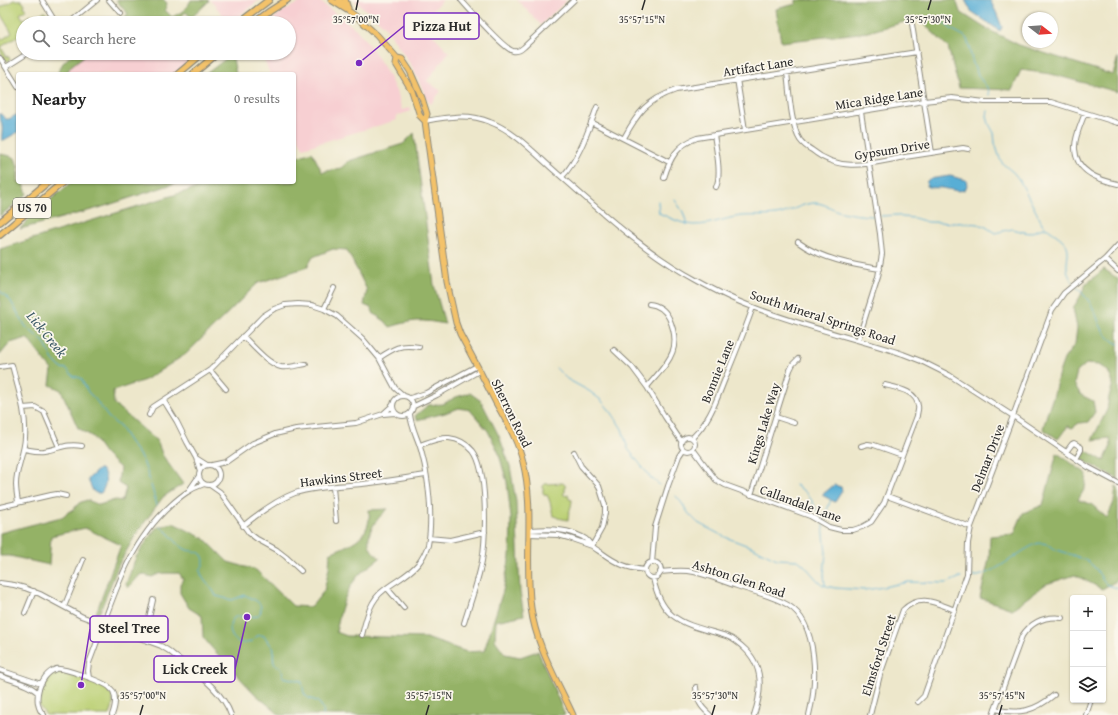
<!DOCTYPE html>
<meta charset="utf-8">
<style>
body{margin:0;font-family:"Gentium Book Plus",serif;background:#f2f2f2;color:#222}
.controls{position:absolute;right:12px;bottom:12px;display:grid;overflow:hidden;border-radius:4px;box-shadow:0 1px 3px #0004}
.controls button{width:36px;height:36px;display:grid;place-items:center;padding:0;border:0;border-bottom:1px solid #e0e0e0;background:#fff;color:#222;font:20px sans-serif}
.compass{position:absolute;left:1022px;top:12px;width:36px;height:36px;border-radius:50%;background:#fff;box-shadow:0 1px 3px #0004;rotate:107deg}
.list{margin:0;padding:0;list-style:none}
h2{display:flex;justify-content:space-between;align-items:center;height:52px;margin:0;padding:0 16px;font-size:17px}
h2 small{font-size:13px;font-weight:400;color:#767676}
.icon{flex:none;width:22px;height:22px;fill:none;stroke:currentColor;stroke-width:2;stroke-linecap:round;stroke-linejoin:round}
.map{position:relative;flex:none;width:1118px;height:715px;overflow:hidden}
.search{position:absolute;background:#fff;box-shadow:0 1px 3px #0004;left:16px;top:16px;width:280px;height:44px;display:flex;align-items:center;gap:10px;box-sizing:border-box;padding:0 14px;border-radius:22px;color:#767676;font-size:15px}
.panel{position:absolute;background:#fff;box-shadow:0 1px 3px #0004;left:16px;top:72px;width:280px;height:112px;border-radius:4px}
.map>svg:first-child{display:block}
.built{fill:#f7cfd2}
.green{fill:#bbd074;stroke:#737e50}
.forest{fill:#94b266;stroke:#606e48}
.water{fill:#58aed5;stroke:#426c80}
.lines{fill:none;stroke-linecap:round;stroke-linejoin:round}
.stream{stroke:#58aed5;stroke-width:1}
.minor-casing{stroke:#8c897b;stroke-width:6}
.major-casing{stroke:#8c897b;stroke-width:7}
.highway-casing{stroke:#8c897b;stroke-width:8}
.minor{stroke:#fff;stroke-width:4}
.major{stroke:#f3c26a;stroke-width:5}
.highway{stroke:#f3c26a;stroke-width:5.5}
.ticks{fill:none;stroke:#2b2b2b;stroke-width:1.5}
.labels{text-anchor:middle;stroke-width:3.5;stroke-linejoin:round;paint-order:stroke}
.shield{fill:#fbf7ec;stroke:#696865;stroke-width:1}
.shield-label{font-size:12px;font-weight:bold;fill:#2b2b2b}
.street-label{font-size:13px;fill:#2b2b2b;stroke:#fbf7ec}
.water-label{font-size:14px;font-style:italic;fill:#3b5966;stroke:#fbf7ec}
.ticks-label{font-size:10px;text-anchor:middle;fill:#2b2b2b;stroke:#fbf7ec;stroke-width:3.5;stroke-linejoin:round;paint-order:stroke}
.leader{fill:none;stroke:#7b2cbf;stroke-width:1.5}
.callout-dot{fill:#7b2cbf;stroke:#fbf7ec;stroke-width:1.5}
.callout{fill:#fbf7ec;stroke:#7b2cbf;stroke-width:1.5}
.callout-label{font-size:14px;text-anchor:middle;font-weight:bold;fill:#2b2b2b}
</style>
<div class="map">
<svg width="1118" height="715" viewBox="0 0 1118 715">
<rect width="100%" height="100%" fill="#fbf7ec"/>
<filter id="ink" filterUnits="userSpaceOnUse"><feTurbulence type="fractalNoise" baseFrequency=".025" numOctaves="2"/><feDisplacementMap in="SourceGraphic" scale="8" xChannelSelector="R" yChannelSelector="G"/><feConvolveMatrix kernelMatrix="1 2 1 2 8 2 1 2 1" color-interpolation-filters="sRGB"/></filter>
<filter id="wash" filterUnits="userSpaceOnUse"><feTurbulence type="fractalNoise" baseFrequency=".012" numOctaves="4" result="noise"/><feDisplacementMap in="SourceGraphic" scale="16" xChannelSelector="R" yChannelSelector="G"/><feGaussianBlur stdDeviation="0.9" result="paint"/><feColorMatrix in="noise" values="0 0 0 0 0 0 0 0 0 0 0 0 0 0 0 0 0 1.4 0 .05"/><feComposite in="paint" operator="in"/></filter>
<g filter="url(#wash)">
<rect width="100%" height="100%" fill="#ede7cb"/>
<path class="built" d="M210 0H259L230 23Z
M305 0H318L356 29 370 46 384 67 396 91 402 110 410 108 411 111 396 116 397 120 303 148 294 128V74H270L261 53H289V23H268L283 11Z
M354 0H443L421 22 449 52 427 81 441 91 431 104 428 101 413 68 386 28 377 19Z
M517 0H567L541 25Z
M81 53H194L196 55 174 74H61Z"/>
<path class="green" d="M14 0H22L21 1H22L25 5 24 6 26 10 20 14 23 19H24L31 15 33 18 45 11 52 23H48L46 20 44 22 43 21 39 23H23V33L1 47 7 57H9L10 60 7 61C0 57 0 47 0 39L1 38 3 39 12 33 1 15 0 16V8Z
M563 483 565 485V492L563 494 566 496 568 495 569 499 572 500C572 507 568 512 568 520L558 518 553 515C551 508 551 502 547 495H545L543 493V486L545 484Z
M57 671H64L106 687C115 697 114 703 110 715H46C44 712 41 709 40 707 37 699 43 681 49 676 51 673 54 672 57 671Z"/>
<path class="forest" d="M116 0H164L167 3 165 10 172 17C181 13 187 9 191 0H208L209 1 191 18 186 12 174 23H109L110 22H118L128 14Z
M796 0H956L960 12 985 28 1019 45 1113 75 1118 57V92L1051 74 1021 70 1012 90 959 88 948 47 918 18 868 32 781 42 776 9 796 4Z
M73 53H88L71 66 66 74H57L63 63Z
M232 54 236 74H206Z
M414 133 434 285 445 324C420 319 413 320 390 327L385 321 374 314 371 308 364 305 367 290 347 250 333 249 313 257 307 267 258 283 186 354 145 380 113 391 114 404 157 441 163 456 183 484 163 497 136 534 119 564 99 614 95 616 121 545 85 528 51 536 49 565 10 556H0V533L65 516 68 512 73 510 79 503 87 500 99 505 115 500 122 501 126 488 118 483 120 468 105 454 93 437 78 428 61 390 50 385 52 370 27 338 10 343 0 355V249L216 182H294V158L312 152 322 172 341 168 349 161 403 144Z
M0 154 10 156 15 158 18 167V182H23L27 194 0 216Z
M72 182H179L99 208 20 229 32 215Z
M1104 269 1118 279V479L1088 463 1079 457 1085 450 1104 461 1111 446 1110 438 1092 440 1107 410 1109 397 1113 383 1108 371 1099 365 1086 364 1077 372 1074 384 1081 395 1093 401 1095 412 1088 422 1079 423 1072 428 1068 426 1058 439 1043 429 1047 414 1054 394 1058 376 1064 359 1075 344 1077 328 1073 308 1080 297 1086 284Z
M470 393 481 401 499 436 510 466 516 502 520 592 524 615 496 621 495 640 505 654 520 657 538 651 565 715H280L254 693 211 647 203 637 202 616 189 608 180 593V584L183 579 179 573C167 574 163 571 152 577L141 574 128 588 126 584 136 557 156 528 173 523 205 539 228 562 256 570 293 606 311 607 324 591 329 568 330 553C350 544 372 538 369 510L388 509C378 517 363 534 371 549 372 552 377 555 380 558 373 564 364 569 358 576 344 592 340 612 336 632L347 636 426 638 467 652 484 651 503 591 510 556 511 518 507 482 498 451 488 431 470 410 459 408 445 413 417 420 415 416 428 405 443 404 456 397Z
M1057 453 1087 474 1085 488 1078 500 1091 504 1107 518 1114 502 1116 486 1118 487V580L1102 589 1075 575 1046 584 1012 609 980 598 989 559 990 536 1014 534 1023 513 1043 505Z"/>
<path class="water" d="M965 0H990L996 12 1002 27 1000 31 971 11Z
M0 113 6 119H9L16 115 18 116V132L4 140H2C1 135 3 131 2 126 1 120 0 119 0 113Z
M950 176 966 180C971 197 951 189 942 188 937 187 931 189 926 186L927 181 929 179Z
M99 469H101C108 476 106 486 101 493H96L93 491 88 480 89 478Z
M834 485 841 487 842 491 835 502 822 495Z"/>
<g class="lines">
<path class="stream" d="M944 23 951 29 964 36 967 39C972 56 971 66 982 81 986 86 989 88 989 95
M988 111 987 116 989 124 994 133 995 143 1000 159 1003 164 1014 173 1020 181 1043 225C1050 232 1063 237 1067 246 1071 258 1061 268 1073 282
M675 200 683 212 687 224
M658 201 659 213C668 217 678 222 687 224 705 228 723 218 741 216 754 215 768 217 781 214 792 211 803 203 815 203 823 203 831 208 838 211 850 214 863 216 874 216
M881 216 897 215 902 217 914 218 928 222 968 223 978 224 986 227 995 233 1012 229 1029 233 1043 228 1046 229
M1077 287C1083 294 1089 300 1093 308 1101 324 1100 334 1118 344
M0 291 10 300 26 327 44 342 53 360 61 368 67 369 73 376 81 378 88 392 95 399 108 417 120 427 131 444 138 453 143 461 148 475 157 505
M556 368 567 379 589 391 601 400 612 413 622 429 628 449 632 454 651 478 660 485
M795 485C811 493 814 505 821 520
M676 496 681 502 689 514 698 523 725 537 754 548 777 559 798 560 804 565 818 581 823 585 835 588 864 590 878 588 908 582 947 583 961 577
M823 523 826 513 831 499
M823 525 826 553 824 574 825 585
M161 527C170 533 176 544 185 549 190 552 198 550 202 555 206 561 203 566 200 570 202 582 212 586 216 596L232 600 245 595C250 598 261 601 261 608 261 626 236 608 231 622 227 635 237 647 250 642 253 640 255 638 257 636L261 635 264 636 274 649 273 656 274 663 282 669 283 677 301 681C304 685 302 692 306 696 308 699 311 698 314 700 320 702 325 709 323 715
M973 576C987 579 1016 554 1030 547 1033 545 1037 543 1041 543 1047 543 1050 547 1055 549 1068 555 1084 556 1094 567 1097 570 1099 574 1101 577 1104 585 1110 586 1118 588"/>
</g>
</g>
<g filter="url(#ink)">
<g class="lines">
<defs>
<path id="minor" d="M42 0 56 23
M109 0 121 14
M461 0C470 10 503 48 513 51 517 52 521 50 524 47L574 0
M69 23 97 0
M912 24 932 153
M0 58 18 87
M6 67 28 53
M787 72C789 89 791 127 800 140 803 144 808 148 812 150 841 174 872 163 905 157 924 154 943 151 963 148L968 149
M737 79 745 130
M1085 113C1081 124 1074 138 1075 149 1076 172 1099 180 1118 184
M425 121C447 117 469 113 490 122 515 131 537 156 557 173 602 212 644 252 696 280 714 290 733 300 753 307 802 326 853 338 903 354L921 361 949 375 1013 416 1088 467 1118 483
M591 122 669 162
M714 135C716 148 722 175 716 187
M624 138C638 112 647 100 676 90L917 52
M562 177C579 159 588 131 597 107
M664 178C670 158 677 145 697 138L924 101 952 98 985 102H1051L1118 123
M798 242C821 259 853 265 880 269
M1105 259 1118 271
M324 309 334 288
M243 336C253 346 268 364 281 367 289 368 299 365 306 364
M858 340 878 277 882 254 880 234 861 112
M614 350 632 367 647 387 665 417 681 441
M379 358C394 348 400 344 419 347
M0 367 12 365C18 389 27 414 25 438 24 454 16 469 16 484 16 490 17 496 18 502
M210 370 226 389
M647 387C666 364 684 351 669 318 665 310 658 305 649 304
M393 406a10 10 0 1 1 20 0a10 10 0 1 1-20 0Z
M410 398 426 393 477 366
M164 401 177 422 187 442 196 458 200 471
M414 406 437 395 479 371
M23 408 35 407 44 412 59 447
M383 414 393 405
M149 415 153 407 210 370 263 316 274 309 285 305 298 304 312 305 324 309 337 316 354 331 363 339 379 358 395 388 403 395
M776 417 794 423
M681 444a7 7 0 1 1 14 0a7 7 0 1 1-14 0Z
M692 438C711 420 717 398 727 374 736 352 745 330 753 307
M420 445C429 442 439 437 449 438 458 439 467 444 473 451 488 470 486 538 482 561 478 582 470 603 464 623
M861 446 868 444 874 445 902 455
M24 449C30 450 37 452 44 451 59 449 66 443 82 446
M693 449 716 480 725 485 810 516 829 527 841 530H853L862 527 871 522 884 503 917 416C917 413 919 409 918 406 917 391 897 388 885 385
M574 452 581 466 599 486 605 505V513L602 528 592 546
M1066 452 1072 444 1074 443 1081 447V450L1076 459
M196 458 207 465
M199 475a10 10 0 1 1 20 0a10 10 0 1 1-20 0Z
M212 465 226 462 253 443 275 434 296 429 356 423 383 414 395 413
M210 485 220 492 249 533 257 539 277 550 286 557 301 571
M333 487 336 521
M190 489 199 476
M751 495 790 370 793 364 798 359
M887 496 971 527
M0 507 51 495 57 494 66 496
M243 526C259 513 276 500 295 493 317 486 340 486 362 484 384 482 405 478 426 475
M529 530C546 529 562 528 578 535 586 538 587 540 592 546 595 549 599 551 602 553 617 564 627 568 645 570
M529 534 558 535 569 538 592 546
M429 538 450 540 485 532
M645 570a8 8 0 1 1 16 0a8 8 0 1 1-16 0Z
M652 563 655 527 668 486 679 456 683 450
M660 572C670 571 678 570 688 571 704 573 721 581 737 586 754 592 773 596 788 605 819 624 817 684 809 715
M653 578C656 592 661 606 672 615 687 627 708 630 726 636 734 639 740 644 746 650 764 668 762 692 754 715
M0 583 14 585 25 588 40 594 81 616 161 646 169 651C190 669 222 688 231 715
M387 588 404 608
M64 607 83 560
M25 613 34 591
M362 635C366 619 370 600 384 590 395 581 409 575 418 564 422 559 426 551 428 545 433 518 429 480 422 454 419 440 411 428 410 414
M142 638 149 618 153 600
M0 670 38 683H42
M165 673 178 659
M0 676C11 680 30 684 38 693
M89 678 88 671 89 663C111 607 124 547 171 505 182 495 190 489 204 484
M696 687C697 701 700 706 710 715
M918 702 924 696 967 574 968 543 971 527 1013 416 1052 310 1064 293 1105 259 1118 245
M995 709C1019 715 1035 711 1054 695
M44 715C31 703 39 675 56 669 63 667 99 681 106 685 109 686 111 689 113 691 117 699 115 707 112 715
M870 715 880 675 903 610C920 593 936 603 955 610
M993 715 1022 636C1032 621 1045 616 1062 618
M1086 715 1091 700"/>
<path id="major" d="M331 0 350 12 358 18 377 35 397 58 402 59 410 71 422 98 427 114 425 121
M339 0 348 8
M397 58 396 64 412 91 420 116 425 121 447 282 456 323 460 334C472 356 484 379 495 401 506 421 518 440 523 462 535 510 524 559 531 608 536 646 557 680 573 715"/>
<path id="highway" d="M345 0 347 7
M239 23 269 0
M254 23 270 11 287 0
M178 74 203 53
M193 74 218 53
M0 222 48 182
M0 235 63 182"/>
</defs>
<use href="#minor" class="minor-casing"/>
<use href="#major" class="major-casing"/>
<use href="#highway" class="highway-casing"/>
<use href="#minor" class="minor"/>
<use href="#major" class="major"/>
<use href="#highway" class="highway"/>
</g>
</g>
<path class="ticks" d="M356 10 358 0M642 10 645 0M928 10 931 0M140 715 143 705M426 715 429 705M712 715 715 705M999 715 1002 705"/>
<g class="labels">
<rect class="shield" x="13" y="198" width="38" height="20" rx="3"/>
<g class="shield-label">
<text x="32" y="212">US 70</text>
</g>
<g class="street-label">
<text transform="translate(758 66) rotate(-9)" y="5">Artifact Lane</text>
<text transform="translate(879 98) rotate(-9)" y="5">Mica Ridge Lane</text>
<text transform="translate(892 149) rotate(-9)" y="5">Gypsum Drive</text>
<text transform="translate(823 317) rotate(18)" y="5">South Mineral Springs Road</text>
<text transform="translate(717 371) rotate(-68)" y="5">Bonnie Lane</text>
<text transform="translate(512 413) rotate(64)" y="5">Sherron Road</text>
<text transform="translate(763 423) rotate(-73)" y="5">Kings Lake Way</text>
<text transform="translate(987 458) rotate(-69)" y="5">Delmar Drive</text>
<text transform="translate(341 477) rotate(-7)" y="5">Hawkins Street</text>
<text transform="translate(801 503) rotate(20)" y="5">Callandale Lane</text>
<text transform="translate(739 578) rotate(18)" y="5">Ashton Glen Road</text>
<text transform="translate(878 655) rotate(-72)" y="5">Elmsford Street</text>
</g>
<g class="water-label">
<text transform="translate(47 334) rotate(51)" y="5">Lick Creek</text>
</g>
</g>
<g class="ticks-label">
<text x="356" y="23">35°57'00"N</text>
<text x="642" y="23">35°57'15"N</text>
<text x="928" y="23">35°57'30"N</text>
<text x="143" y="699">35°57'00"N</text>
<text x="429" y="699">35°57'15"N</text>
<text x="715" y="699">35°57'30"N</text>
<text x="1002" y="699">35°57'45"N</text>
</g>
<path class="leader" d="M359 63L404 26M81 685L90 629M247 617L235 669"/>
<g class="callout-dot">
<circle cx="359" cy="63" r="4"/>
<circle cx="81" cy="685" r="4"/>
<circle cx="247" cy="617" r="4"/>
</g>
<g class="callout">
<rect x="404" y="13" width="75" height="26" rx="4"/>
<rect x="90" y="616" width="78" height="26" rx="4"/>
<rect x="154" y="656" width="81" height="26" rx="4"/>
</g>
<g class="callout-label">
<text x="442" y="31">Pizza Hut</text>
<text x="129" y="633">Steel Tree</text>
<text x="195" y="674">Lick Creek</text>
</g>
</svg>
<div class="controls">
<button>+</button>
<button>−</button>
<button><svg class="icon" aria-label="layers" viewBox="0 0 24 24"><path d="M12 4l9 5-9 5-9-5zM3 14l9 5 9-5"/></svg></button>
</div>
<svg class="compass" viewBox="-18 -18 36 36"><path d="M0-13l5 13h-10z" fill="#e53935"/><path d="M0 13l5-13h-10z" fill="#767676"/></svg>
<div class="search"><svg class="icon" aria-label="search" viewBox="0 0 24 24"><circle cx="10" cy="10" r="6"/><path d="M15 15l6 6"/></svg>Search here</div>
<section class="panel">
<h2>Nearby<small>0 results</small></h2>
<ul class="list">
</ul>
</section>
</div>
